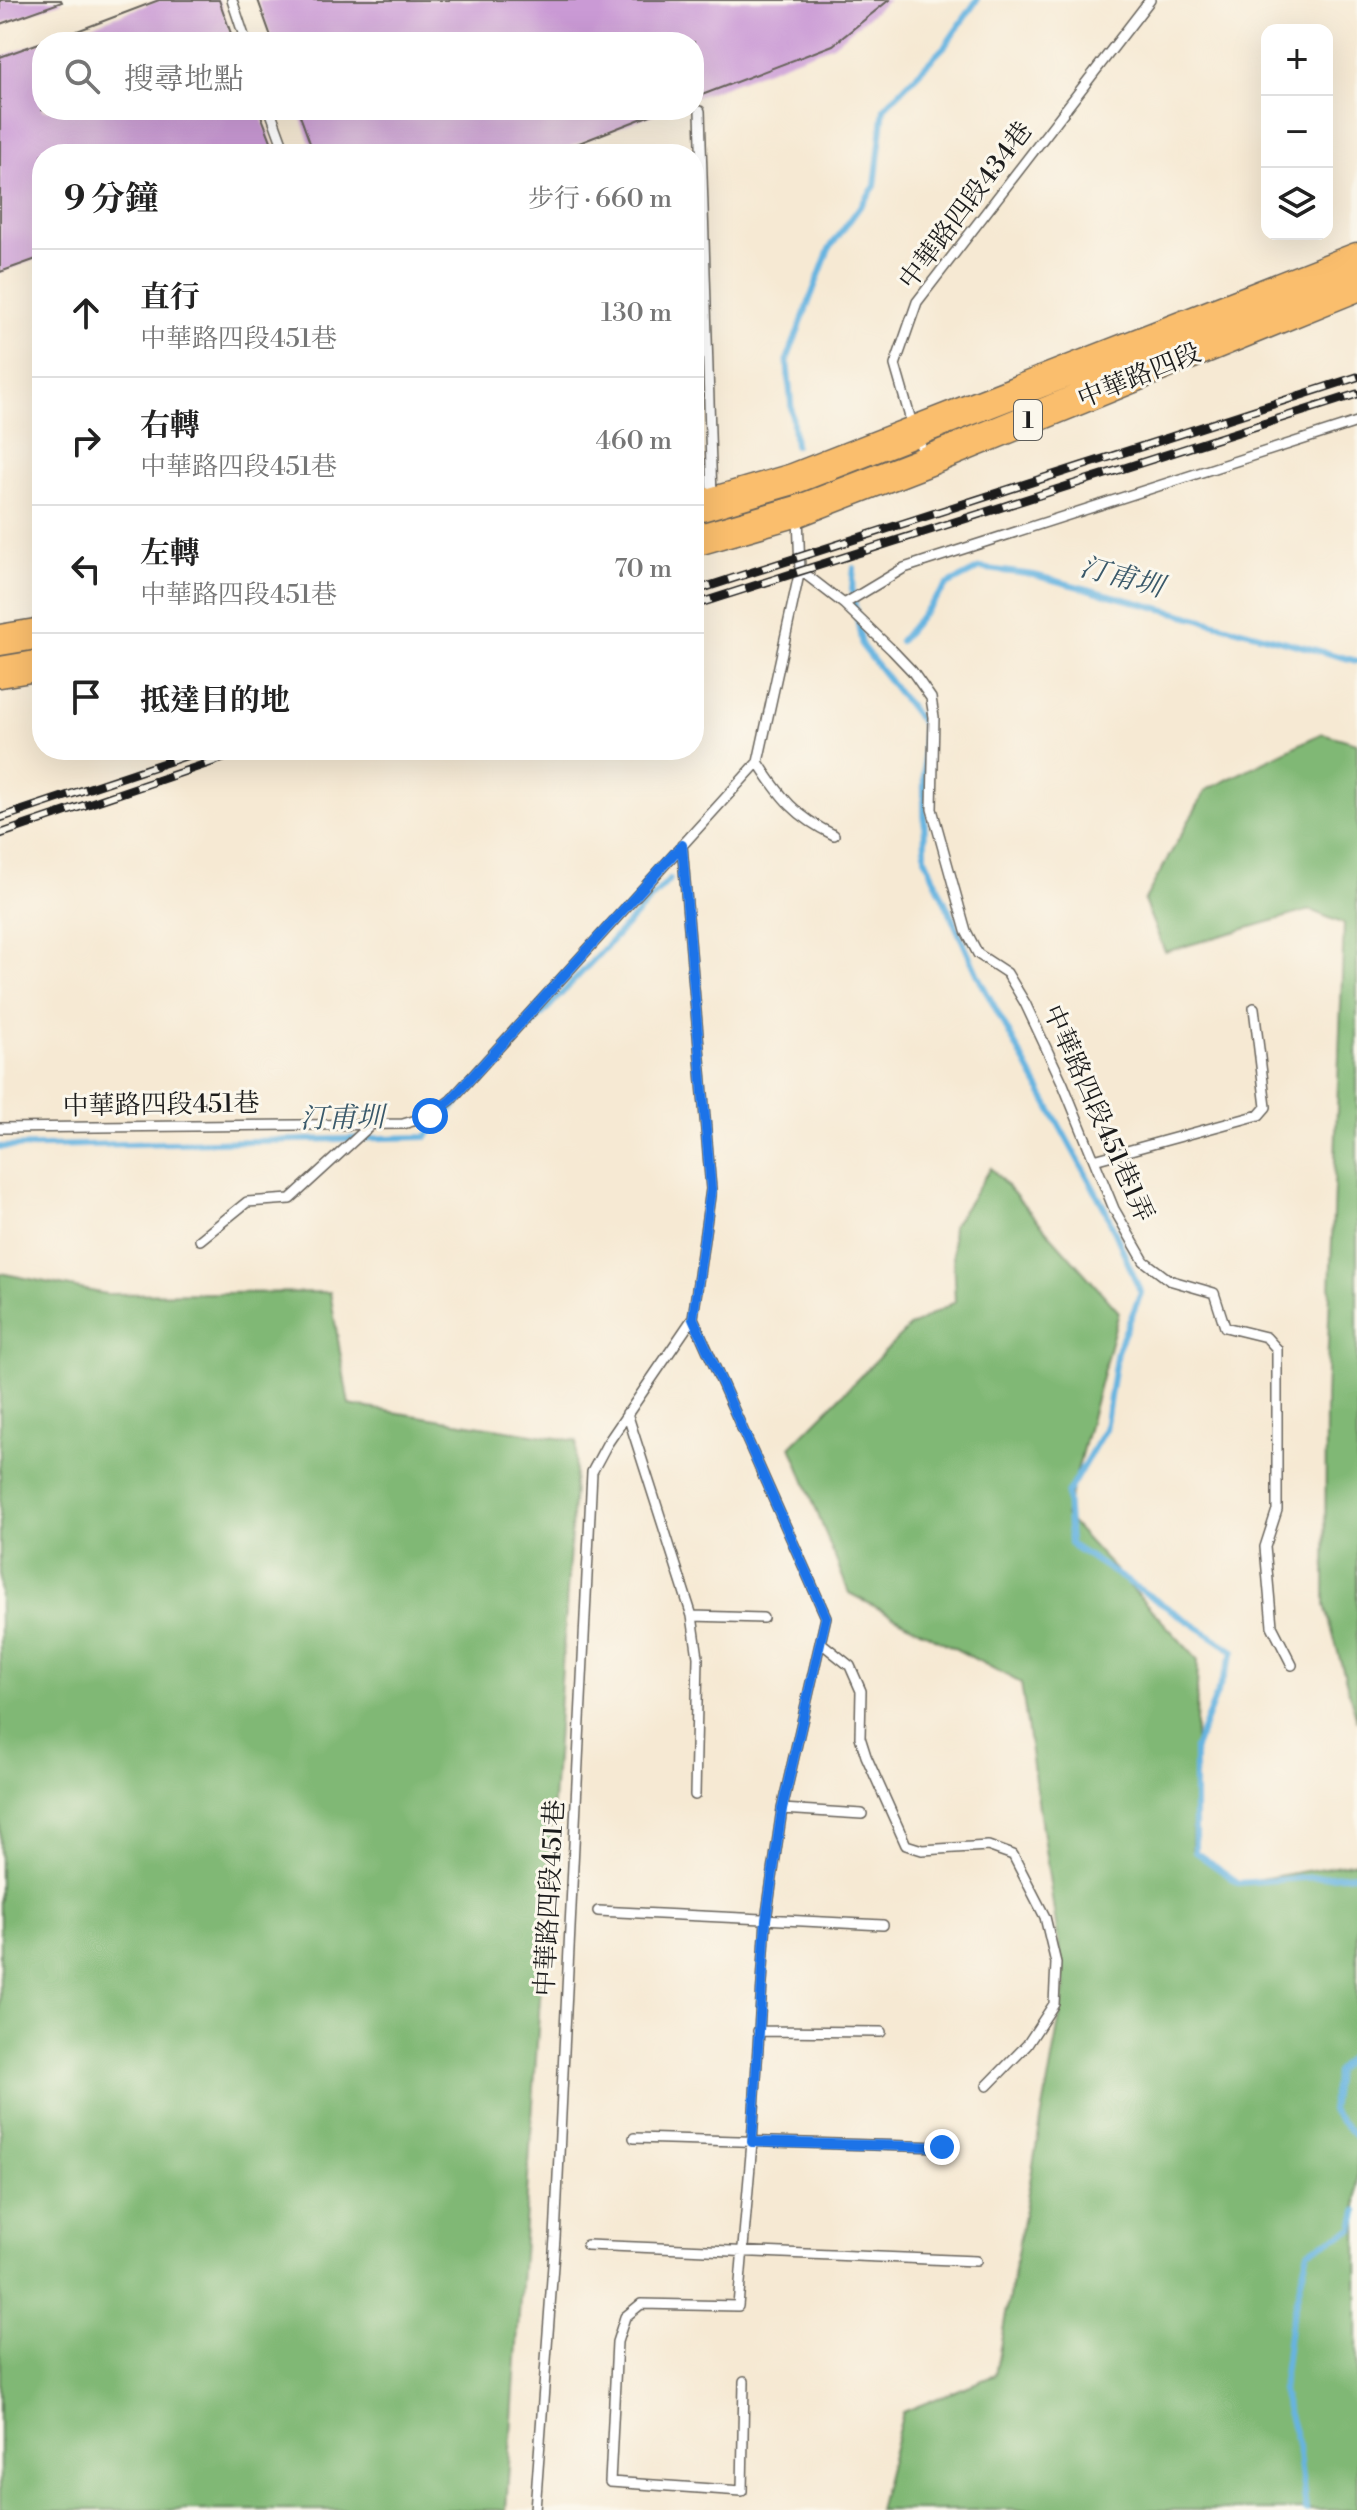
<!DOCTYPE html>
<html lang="zh-TW">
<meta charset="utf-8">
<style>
body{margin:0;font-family:"Libre Bodoni","Noto Serif TC",serif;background:#f2f2f2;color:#222}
.controls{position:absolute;right:24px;top:24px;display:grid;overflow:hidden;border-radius:16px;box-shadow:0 8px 32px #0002}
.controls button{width:72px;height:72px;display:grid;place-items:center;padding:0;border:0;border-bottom:2px solid #e0e0e0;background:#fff;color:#222;font:40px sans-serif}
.stop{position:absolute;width:24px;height:24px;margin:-18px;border:6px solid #1a73e8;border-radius:50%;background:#fff}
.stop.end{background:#1a73e8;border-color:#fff;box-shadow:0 2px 8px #0008}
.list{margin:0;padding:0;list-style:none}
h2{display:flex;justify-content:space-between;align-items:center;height:104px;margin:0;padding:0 32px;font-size:34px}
h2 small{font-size:26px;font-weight:400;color:#767676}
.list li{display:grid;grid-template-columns:52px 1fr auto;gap:24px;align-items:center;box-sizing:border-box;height:128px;padding:0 32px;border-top:2px solid #e0e0e0}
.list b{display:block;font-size:30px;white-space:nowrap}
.list p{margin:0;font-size:26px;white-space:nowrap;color:#767676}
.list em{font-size:26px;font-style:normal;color:#767676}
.icon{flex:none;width:44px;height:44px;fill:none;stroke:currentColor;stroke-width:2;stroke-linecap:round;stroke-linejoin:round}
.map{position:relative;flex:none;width:1357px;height:2510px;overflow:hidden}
.search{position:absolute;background:#fff;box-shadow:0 8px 32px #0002;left:32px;top:32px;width:672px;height:88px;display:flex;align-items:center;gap:20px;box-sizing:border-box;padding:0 28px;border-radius:32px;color:#767676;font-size:30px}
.panel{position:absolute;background:#fff;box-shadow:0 8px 32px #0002;left:32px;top:144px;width:672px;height:616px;border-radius:32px}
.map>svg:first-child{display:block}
.forest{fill:#80b874;stroke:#4e6a48;stroke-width:2}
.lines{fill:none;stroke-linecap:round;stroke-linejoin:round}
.stream{stroke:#66b4e0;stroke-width:6}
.building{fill:#ca9ad5}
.service-casing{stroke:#68645c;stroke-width:12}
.primary-casing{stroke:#68645c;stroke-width:33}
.service{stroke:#fff;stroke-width:9}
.primary{stroke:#fabe6d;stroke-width:30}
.rail-casing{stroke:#1c1c1c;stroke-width:9}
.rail{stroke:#fbf7ec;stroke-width:6;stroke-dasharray:18;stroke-linecap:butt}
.route{stroke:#1a73e8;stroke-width:10}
.labels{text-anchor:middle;stroke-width:6;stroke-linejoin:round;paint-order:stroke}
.shield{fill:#fbf7ec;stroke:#5f5e5a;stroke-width:2}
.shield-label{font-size:24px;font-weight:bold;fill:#1c1c1c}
.street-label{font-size:26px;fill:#1c1c1c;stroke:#fbf7ec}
.water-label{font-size:28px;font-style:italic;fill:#3a596a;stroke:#fbf7ec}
</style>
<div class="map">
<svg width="1357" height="2510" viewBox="0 0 1357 2510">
<rect width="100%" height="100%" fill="#fbf7ec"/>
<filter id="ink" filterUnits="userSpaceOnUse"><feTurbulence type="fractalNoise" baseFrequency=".0125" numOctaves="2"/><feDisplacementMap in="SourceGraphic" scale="16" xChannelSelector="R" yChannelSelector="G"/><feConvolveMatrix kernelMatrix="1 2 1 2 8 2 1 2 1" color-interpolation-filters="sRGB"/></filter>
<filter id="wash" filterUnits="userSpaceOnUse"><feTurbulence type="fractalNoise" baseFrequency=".006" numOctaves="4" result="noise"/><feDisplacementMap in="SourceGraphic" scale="32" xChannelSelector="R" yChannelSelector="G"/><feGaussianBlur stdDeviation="1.8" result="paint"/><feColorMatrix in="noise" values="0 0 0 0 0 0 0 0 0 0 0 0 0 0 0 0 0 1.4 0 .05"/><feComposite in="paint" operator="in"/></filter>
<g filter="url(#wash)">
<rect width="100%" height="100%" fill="#f6e9d3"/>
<path class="forest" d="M1322 733 1357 743V1721L1325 1605 1326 1397 1344 924 1310 910 1165 952 1144 901 1206 790Z
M991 1168 1119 1312 1065 1516 1198 1660 1192 1849 1238 1883 1357 1862V2510H878L903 2412 995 2375 1065 1988 1021 1683 849 1593 791 1446 909 1327 955 1302 952 1227Z
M0 1273 106 1294 330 1292 349 1405 577 1441 506 2510H0Z"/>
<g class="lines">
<path class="stream" d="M795 445 787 360 829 249 875 186 884 108 945 46 977 0
M854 568 852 589 862 646 923 724 925 858 980 980 1105 1209 1141 1293 1117 1351 1105 1429 1067 1494 1070 1544 1234 1651 1195 1748V1852L1239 1883 1357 1874
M900 641 947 585 980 568 1034 575 1357 661
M0 1147 426 1137 670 879
M1357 2049 1336 2072 1331 2111 1357 2138
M1306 2510 1298 2446 1282 2391 1290 2326 1308 2251 1353 2229 1357 2211"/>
</g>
<g id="blocks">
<path class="building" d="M0 0H61L62 2 0 24Z
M159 0H219L234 42H48Z
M258 0H889L833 45 694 98V42H273Z
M42 42V110H259L276 154H42V257L0 272V57Z
M298 110H661V111L551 154H314Z"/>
</g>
</g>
<g filter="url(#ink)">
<use href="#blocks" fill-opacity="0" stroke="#68645c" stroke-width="2"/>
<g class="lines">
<defs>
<path id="service" d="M232 0 246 42
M270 110 286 154
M700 111 712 498
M926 458 914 431 895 365 917 302 1150 0
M800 570 844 604 892 650 912 671 931 698 934 717 932 809 966 931 978 954 1007 973 1025 1003 1063 1084 1114 1209 1144 1261 1169 1280 1214 1293 1225 1327 1266 1337 1277 1349V1510L1265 1547 1272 1626 1292 1665
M844 604 904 568 1357 422
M758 762C780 797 796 817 834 835
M682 845 711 1189 693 1318 826 1617 782 1809 766 1920 752 2142 738 2306 641 2304 625 2317 617 2342 610 2482 742 2491 744 2381
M0 1128 403 1124 430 1116 451 1100 758 762 800 570 798 516
M1094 1160 1259 1115 1266 1107 1254 1008
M200 1240 247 1202 290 1199 372 1124
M627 1413 692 1616 698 1657 695 1795
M692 1616 763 1618
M820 1642 850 1666 861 1691 860 1737 866 1756 906 1845 922 1850 988 1846 1013 1855 1045 1917 1056 1963 1054 2004 1027 2045 987 2086
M782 1809 862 1814
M598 1911 883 1925
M758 2031 881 2032
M634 2138 942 2147
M587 2245 976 2261
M535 2510 555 2238 592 1472 607 1444 693 1318"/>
<path id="primary" d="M694 508 793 479 1357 258
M694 541 798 511 927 461 1357 286
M0 640 42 633
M0 672 42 665"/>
</defs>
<use href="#service" class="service-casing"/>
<use href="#primary" class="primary-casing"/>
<use href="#service" class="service"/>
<use href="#primary" class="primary"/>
<defs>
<path id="rail" d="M694 591 1357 377
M694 605 1357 394
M0 818 203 750
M0 834 247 750"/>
</defs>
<use href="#rail" class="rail-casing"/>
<use href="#rail" class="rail"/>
</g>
</g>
<g class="lines" filter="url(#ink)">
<path class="route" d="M430 1116 451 1100 682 845 711 1189 693 1318 826 1617 782 1809 766 1920 752 2142 942 2147"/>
</g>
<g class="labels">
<rect class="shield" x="1014" y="400" width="28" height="40" rx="6"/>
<g class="shield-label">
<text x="1028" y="428">1</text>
</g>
<g class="street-label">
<text transform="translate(965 205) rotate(-53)" y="9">中華路四段434巷</text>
<text transform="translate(1139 375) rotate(-22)" y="9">中華路四段</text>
<text transform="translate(161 1104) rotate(-1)" y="9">中華路四段451巷</text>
<text transform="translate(1099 1113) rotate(66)" y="9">中華路四段451巷1弄</text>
<text transform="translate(549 1898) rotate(-87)" y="9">中華路四段451巷</text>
</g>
<g class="water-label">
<text transform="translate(1122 576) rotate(15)" y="10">汀甫圳</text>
<text transform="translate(342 1117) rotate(-1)" y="10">汀甫圳</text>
</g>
</g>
</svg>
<div class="controls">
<button>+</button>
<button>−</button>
<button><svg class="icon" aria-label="layers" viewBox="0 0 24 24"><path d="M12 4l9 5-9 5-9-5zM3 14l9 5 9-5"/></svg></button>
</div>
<div class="stop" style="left:430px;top:1116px"></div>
<div class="stop end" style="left:942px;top:2147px"></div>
<div class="search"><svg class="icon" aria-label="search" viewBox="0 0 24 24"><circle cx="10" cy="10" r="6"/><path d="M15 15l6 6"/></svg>搜尋地點</div>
<section class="panel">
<h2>9 分鐘<small>步行 · 660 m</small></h2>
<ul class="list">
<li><svg class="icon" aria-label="ahead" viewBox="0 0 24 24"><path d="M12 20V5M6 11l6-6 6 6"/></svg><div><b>直行</b><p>中華路四段451巷</p></div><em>130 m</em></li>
<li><svg class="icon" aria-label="right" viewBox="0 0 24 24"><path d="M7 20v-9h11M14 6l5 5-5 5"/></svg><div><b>右轉</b><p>中華路四段451巷</p></div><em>460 m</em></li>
<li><svg class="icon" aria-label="left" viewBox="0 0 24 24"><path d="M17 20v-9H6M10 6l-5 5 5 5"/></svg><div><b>左轉</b><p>中華路四段451巷</p></div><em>70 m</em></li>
<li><svg class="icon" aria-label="arrive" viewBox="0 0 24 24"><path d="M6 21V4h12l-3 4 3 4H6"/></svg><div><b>抵達目的地</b></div></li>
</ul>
</section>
</div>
